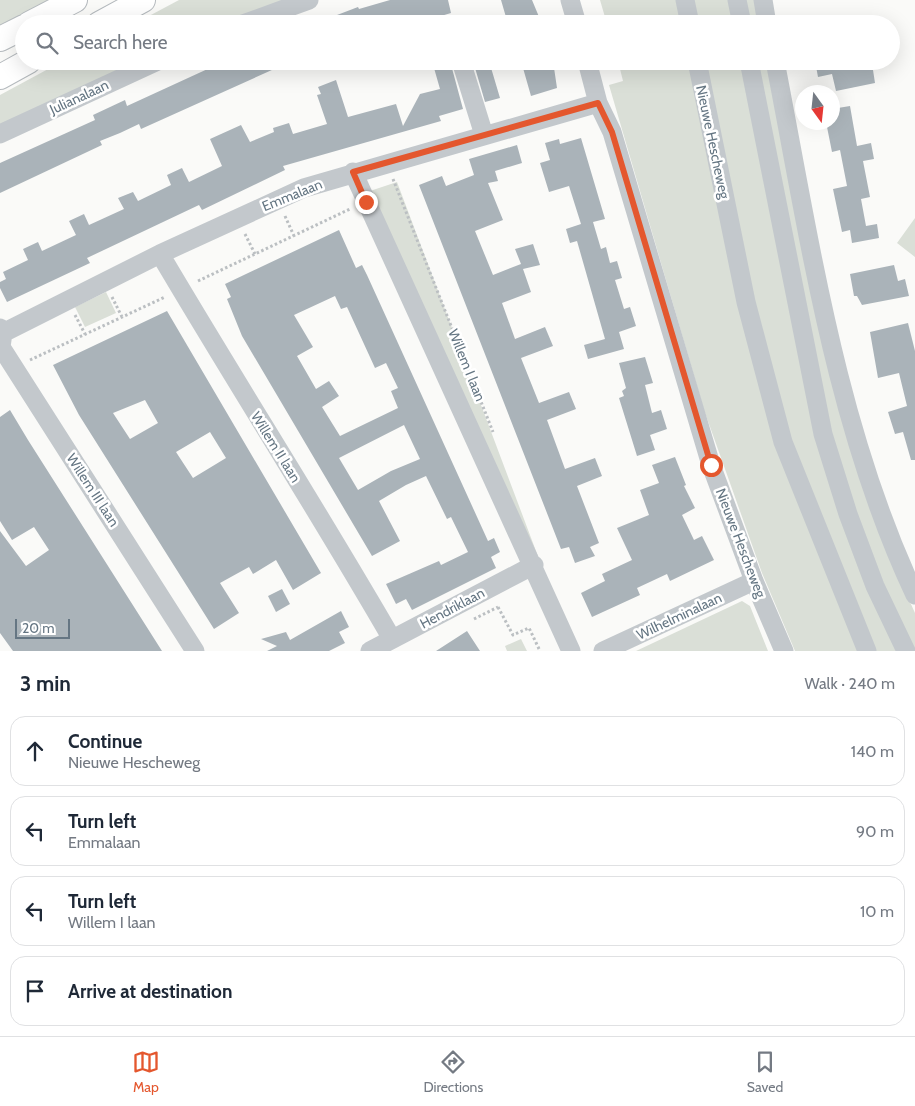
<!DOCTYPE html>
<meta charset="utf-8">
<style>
body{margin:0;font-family:Cabin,sans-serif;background:#f6f6f7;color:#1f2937}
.compass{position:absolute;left:795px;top:85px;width:45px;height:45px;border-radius:50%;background:#fff;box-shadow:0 5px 20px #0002;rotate:165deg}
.scale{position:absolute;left:15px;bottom:12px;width:55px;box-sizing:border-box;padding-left:5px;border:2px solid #657683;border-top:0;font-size:14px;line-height:18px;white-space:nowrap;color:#657683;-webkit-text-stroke:4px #fff;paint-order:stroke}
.stop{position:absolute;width:15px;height:15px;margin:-11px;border:4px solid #e4572e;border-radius:50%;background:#fff}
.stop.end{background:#e4572e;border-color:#fff;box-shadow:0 1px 5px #0008}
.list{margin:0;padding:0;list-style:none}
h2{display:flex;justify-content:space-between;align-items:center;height:65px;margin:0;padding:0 20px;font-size:21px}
h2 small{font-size:16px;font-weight:400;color:#747a83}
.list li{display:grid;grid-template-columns:32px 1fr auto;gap:15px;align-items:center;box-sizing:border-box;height:70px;margin:0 10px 10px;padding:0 10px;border:1px solid #e0e1e3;border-radius:15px}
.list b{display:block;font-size:19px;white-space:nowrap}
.list p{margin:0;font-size:16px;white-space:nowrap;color:#747a83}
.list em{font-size:16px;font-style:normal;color:#747a83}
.icon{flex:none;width:28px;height:28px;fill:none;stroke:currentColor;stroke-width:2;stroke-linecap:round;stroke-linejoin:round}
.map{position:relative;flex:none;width:915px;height:651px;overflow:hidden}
.search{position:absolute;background:#fff;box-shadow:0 5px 20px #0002;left:15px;right:15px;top:15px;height:55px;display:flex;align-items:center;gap:12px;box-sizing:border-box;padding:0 18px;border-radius:28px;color:#747a83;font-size:19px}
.sheet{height:385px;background:#fff}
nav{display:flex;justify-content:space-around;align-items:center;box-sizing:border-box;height:70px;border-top:1px solid #e0e1e3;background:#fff;font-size:14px;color:#747a83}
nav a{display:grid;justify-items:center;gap:2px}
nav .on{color:#e4572e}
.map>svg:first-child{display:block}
.green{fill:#dadfd7}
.building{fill:#aab3b9;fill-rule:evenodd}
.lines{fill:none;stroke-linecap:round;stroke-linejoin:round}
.major-casing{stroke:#b5babe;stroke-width:26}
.path{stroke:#bbbfc2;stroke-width:3;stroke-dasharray:2.5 2.5;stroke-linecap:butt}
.minor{stroke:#c3c8cc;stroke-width:19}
.major{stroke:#fff;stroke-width:24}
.route{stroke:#e4572e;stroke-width:6}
.labels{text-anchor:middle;stroke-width:5;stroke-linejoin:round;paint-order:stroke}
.street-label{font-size:14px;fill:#657683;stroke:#fff}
</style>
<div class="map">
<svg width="915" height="651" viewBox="0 0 915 651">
<rect width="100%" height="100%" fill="#fafaf8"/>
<path class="green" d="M0 0H67L0 36Z
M179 0H287L229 24H134Z
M600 0H679L684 24H607Z
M692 0H730L737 24H696Z
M744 0H756L761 24H749Z
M63 61H143L0 132V95Z
M618 61H691L753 357 860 651H795L762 573 704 410 609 85 623 81Z
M703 61H744L797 342 896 651H874L806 490 761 346Z
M756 61H768L896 571 915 613V651H910L837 465Z
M397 182 539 559 370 191Z
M915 218V257L897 243Z
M106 292 116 313 85 327 75 307Z
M742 601 750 606 768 651H636Z
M521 639 527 651H507L505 646Z"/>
<path class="building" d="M390 0H448L451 13 414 24H324V20L358 7 359 9Z
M501 0H532L542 24H508Z
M225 61H292L141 129 139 124 120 133 100 141 102 145 0 193V163L95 120 93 115 125 100 127 106Z
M432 61H450L463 109 439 116 441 121 283 166 285 170 202 210 199 205 87 258 90 263 7 302 0 288V282L6 279 3 272 28 260 23 249 38 242 42 251 76 235 69 221 84 214 89 225 124 209 118 198 133 192 138 201 171 185 167 175 182 168 189 182 222 166 210 139 241 125 250 142 274 132 273 128 289 123 293 134 327 124 317 95 321 94 318 87 336 80 348 117 396 104 403 126 420 94 440 89Z
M473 61H489L500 98 485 102Z
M521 61H553L557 88 531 96Z
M815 61H866L873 70 875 83 836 91 832 74 818 77Z
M850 106 857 146 871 143 874 159 863 161 870 197 861 199 866 226 877 224 879 238 852 243 850 230 842 232 833 189 847 186 840 150 832 152 826 122H832V109Z
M581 138 605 219 593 222 601 249 606 247 610 263 617 261 622 278 615 280 624 309 630 307 636 326 619 332 624 349 588 359 584 345 605 339 577 241 570 243 566 229 581 224 569 186 549 192 540 163 550 160 545 143 559 139 560 144Z
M517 145 522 163 495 171 498 181 488 183 503 220 475 231 493 275 521 264 515 249 533 244 540 265 523 269 531 292 502 303 515 339 545 327 553 346 521 358 539 403 569 392 576 409 547 420 565 469 595 458 602 476 577 486 599 543 590 547 595 556 575 563 569 547 561 549 419 185 442 176 446 186 474 175 469 159Z
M339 230 356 268 362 265 367 275 488 541 494 538 500 552 491 557 496 568 412 610 406 599 396 604 386 584 439 561 441 565 468 552 451 517 447 519 426 476 406 485 379 501 400 541 372 556 242 336 227 299 231 297 225 284ZM335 296 341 309 347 307 375 368 386 363 398 388 391 391 398 408 340 436 322 407 339 396 329 381 316 389 297 356 313 347 294 315ZM404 425 420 459 391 471 358 490 339 458Z
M894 265 898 281 905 279 909 296 862 305 857 296H854L850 274Z
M167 311 321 573 293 590 276 560 253 574 249 567 220 583 239 613 214 629 79 415 53 365ZM145 400 158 423 130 439 113 413ZM210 432 226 458 193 478 176 452Z
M908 323 915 351V460H911L903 432 895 434 888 412 907 406 899 373 878 378 870 332Z
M645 357 653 383 645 385 652 413 661 410 667 429 650 435 655 450 637 456 619 398 624 396 622 391 626 388 619 363Z
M10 410 28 440 162 651H13L0 633V531L26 566 49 550 34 527 12 540 0 521V417Z
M675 457 686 485 684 486 695 508 682 515 694 540 702 536 714 560 670 581 667 574 637 588 640 595 592 617 581 593 605 581 602 574 632 560 617 528 649 515 640 490 659 483 652 465Z
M282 589 290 604 276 612 268 596Z
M341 611 349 627 339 632 345 643 329 651H267L277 646 261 639 286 632 290 640Z
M467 631 480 651H436Z"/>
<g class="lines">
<defs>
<path id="major" d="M29 24 75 0
M99 24 143 0
M0 39 24 27
M0 77 29 61"/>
</defs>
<use href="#major" class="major-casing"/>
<path class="path" d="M393 179 493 432
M285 216 294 236
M245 234 255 254
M198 281 350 209
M112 297 122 317
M75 315 85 334
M30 360 165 297
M498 607 513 635 529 628 540 651
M474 619 498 607"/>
<path class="minor" d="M570 0 577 24
M685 0 690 24
M737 0 742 24
M763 0 767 24
M243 24 309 0
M461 61 484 135
M587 61 598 103 612 132 711 465 754 581 784 651
M697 61 746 302 783 442 867 651
M749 61 823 434 848 514 875 586 906 651
M775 61C810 241 836 427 915 595
M0 134 158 61
M353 172 571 651
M160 254C236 383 317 509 392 639
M0 328 3 333 1 347 195 651
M3 333 160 254 304 188 598 103
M370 651 534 565
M603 651 754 581"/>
<use href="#major" class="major"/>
</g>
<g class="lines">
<path class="route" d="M366 202 353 172 598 103 612 132 711 465"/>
</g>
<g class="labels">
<g class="street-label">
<text transform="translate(79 97) rotate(-25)" y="5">Julianalaan</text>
<text transform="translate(713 142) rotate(78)" y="5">Nieuwe Hescheweg</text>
<text transform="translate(292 195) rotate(-22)" y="5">Emmalaan</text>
<text transform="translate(467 365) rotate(68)" y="5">Willem I laan</text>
<text transform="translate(276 447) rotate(58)" y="5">Willem II laan</text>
<text transform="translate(93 490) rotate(57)" y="5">Willem III laan</text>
<text transform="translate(741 543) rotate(69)" y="5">Nieuwe Hescheweg</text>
<text transform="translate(452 608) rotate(-28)" y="5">Hendriklaan</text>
<text transform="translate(679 616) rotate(-25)" y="5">Wilhelminalaan</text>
</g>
</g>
</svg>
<svg class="compass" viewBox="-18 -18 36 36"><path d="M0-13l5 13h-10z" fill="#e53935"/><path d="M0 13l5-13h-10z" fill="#747a83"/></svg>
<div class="scale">20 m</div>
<div class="stop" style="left:711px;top:465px"></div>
<div class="stop end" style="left:366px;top:202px"></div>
<div class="search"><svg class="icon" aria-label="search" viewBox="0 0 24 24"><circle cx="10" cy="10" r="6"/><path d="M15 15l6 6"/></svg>Search here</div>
</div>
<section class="sheet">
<h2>3 min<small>Walk · 240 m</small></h2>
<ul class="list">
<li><svg class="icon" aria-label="ahead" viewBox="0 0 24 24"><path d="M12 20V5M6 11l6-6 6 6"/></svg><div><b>Continue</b><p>Nieuwe Hescheweg</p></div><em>140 m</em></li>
<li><svg class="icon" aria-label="left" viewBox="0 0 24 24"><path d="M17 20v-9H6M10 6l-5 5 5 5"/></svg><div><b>Turn left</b><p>Emmalaan</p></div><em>90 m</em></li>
<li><svg class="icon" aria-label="left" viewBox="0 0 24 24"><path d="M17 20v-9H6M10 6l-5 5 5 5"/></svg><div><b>Turn left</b><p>Willem I laan</p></div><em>10 m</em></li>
<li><svg class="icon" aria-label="arrive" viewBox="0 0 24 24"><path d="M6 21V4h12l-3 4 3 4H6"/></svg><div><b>Arrive at destination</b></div></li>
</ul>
</section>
<nav>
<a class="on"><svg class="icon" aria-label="map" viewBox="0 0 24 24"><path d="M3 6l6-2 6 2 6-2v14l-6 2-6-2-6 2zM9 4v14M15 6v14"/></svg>Map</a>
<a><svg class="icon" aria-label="directions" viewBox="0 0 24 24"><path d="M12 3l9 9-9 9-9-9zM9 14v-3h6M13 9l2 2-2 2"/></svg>Directions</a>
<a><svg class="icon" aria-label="saved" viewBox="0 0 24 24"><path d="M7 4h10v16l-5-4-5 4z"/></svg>Saved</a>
</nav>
